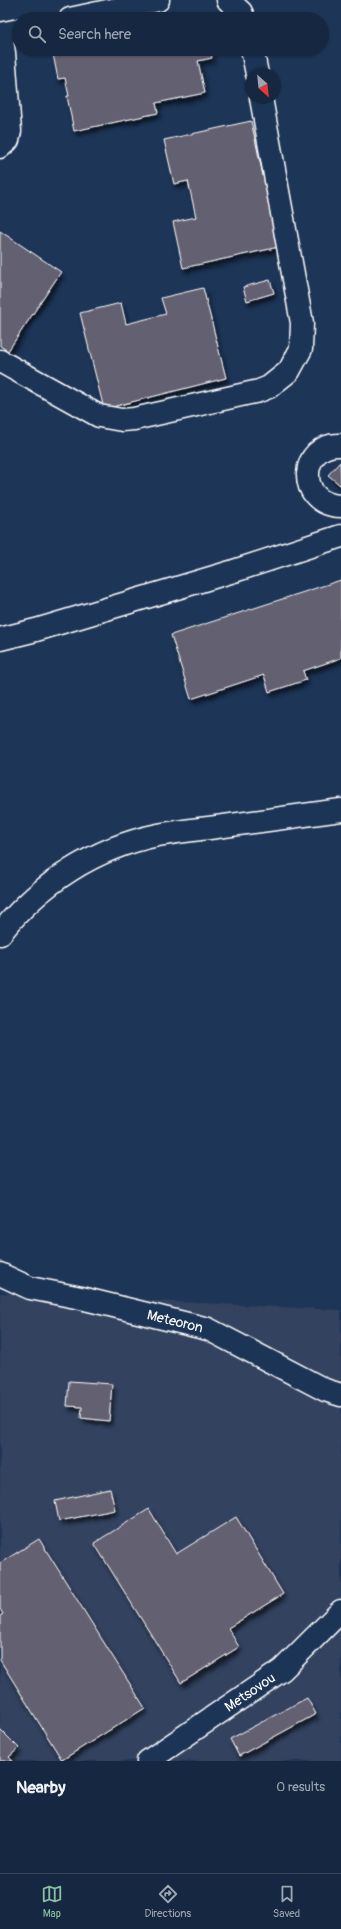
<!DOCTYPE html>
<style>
body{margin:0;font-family:Pangolin,sans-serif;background:#1f3048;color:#f1f3f6}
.compass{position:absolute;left:245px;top:68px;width:36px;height:36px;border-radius:50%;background:#162841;box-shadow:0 1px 3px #0004;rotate:153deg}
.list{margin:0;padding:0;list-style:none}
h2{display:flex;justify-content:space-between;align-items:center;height:52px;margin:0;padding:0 16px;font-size:17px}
h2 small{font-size:13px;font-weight:400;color:#9ea6b1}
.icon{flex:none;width:22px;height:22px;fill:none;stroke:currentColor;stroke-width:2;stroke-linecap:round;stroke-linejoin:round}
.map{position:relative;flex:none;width:341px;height:1761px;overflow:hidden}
.search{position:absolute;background:#162841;box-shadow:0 1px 3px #0004;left:12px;right:12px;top:12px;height:44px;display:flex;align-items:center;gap:10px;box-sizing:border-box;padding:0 14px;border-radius:22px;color:#9ea6b1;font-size:15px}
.sheet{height:112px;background:#162841}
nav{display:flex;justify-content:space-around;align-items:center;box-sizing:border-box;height:56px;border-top:1px solid #35445a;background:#162841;font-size:11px;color:#9ea6b1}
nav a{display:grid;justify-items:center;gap:2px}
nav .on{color:#8abfa5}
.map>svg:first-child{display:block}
.built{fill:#32425f}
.building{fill:#646072;stroke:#fff;filter:url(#shadow)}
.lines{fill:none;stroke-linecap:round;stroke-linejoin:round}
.street-casing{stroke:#fff;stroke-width:25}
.street{stroke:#1d3557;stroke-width:22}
.labels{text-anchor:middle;stroke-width:3.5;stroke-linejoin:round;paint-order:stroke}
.street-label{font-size:14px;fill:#fff;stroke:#1d3557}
</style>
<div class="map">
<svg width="341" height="1761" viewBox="0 0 341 1761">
<defs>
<filter id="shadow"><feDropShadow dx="2.5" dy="4.5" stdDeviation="2" flood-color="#0009"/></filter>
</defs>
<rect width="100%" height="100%" fill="#1d3557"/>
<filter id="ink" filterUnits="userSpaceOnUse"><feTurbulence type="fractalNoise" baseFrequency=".025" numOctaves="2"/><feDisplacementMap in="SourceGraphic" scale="8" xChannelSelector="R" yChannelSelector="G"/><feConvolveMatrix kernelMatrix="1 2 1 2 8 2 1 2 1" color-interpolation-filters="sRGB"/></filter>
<g filter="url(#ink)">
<path class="built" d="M0 1293 341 1310V1761H0Z"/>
<path class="building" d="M203 13 204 19H172Z
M52 49H210L212 58 198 61 205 93 156 103 158 113 74 131 67 96H69L65 78 58 79Z
M251 121 279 247 183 268 173 222 196 217 188 181 174 184 164 140Z
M0 231 61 272 8 351 0 346Z
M270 280 274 293 247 301 243 287Z
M203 288 226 378 104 409 80 313 121 303 126 324 166 314 161 298Z
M340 462 341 485H340L328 475Z
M341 580V658L303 671 306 680 269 692 264 675 191 699 171 635Z
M69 1381 112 1384 109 1421 81 1418 82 1407 67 1406Z
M110 1489 115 1510 59 1521 55 1501Z
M149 1509 176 1554 236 1517 283 1594 228 1628 239 1647 181 1683 94 1543Z
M39 1539 145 1708 62 1760 0 1660V1616L3 1614 0 1609V1563Z
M307 1698 316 1714 239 1756 230 1739Z
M0 1729 19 1748 9 1757 13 1761H0Z"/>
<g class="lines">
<defs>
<g id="street">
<path d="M228 0 241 12 244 19"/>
<path d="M70 19 158 0"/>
<path d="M0 34 19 30"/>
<path d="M252 49 257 74"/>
<path d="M0 147 8 140 10 131 4 53 1 34"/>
<path d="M0 361 99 416 122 420 134 419 259 391 269 387 289 371 301 349 302 323 261 98"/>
<path d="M341 445C299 442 295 505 341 506"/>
<path d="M0 639 36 630 234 571 341 536"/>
<path d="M0 934C39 884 94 848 158 835 180 831 202 829 224 826 263 821 302 815 341 810"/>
<path id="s1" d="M0 1274 30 1288 81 1298 208 1329 325 1390 341 1395"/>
<path id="s2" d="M148 1761 282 1670 341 1611"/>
</g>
</defs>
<use href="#street" class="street-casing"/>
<use href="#street" class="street"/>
</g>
</g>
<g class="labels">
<g class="street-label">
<text dy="5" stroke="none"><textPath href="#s1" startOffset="182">Meteoron</textPath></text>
<text dy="5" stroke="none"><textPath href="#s2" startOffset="123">Metsovou</textPath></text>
</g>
</g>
</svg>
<svg class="compass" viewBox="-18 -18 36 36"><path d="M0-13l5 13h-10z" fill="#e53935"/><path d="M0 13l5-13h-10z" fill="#9ea6b1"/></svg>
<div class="search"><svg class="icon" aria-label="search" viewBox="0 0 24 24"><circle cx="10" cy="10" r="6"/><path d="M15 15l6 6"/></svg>Search here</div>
</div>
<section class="sheet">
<h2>Nearby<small>0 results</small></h2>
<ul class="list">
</ul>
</section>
<nav>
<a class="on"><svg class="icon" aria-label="map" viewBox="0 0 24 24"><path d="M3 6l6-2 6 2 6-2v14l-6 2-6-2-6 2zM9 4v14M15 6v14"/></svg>Map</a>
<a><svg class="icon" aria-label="directions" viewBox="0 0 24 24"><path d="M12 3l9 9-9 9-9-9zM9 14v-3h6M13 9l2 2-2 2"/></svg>Directions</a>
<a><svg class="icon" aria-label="saved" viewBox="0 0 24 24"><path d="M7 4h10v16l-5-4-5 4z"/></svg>Saved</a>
</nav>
